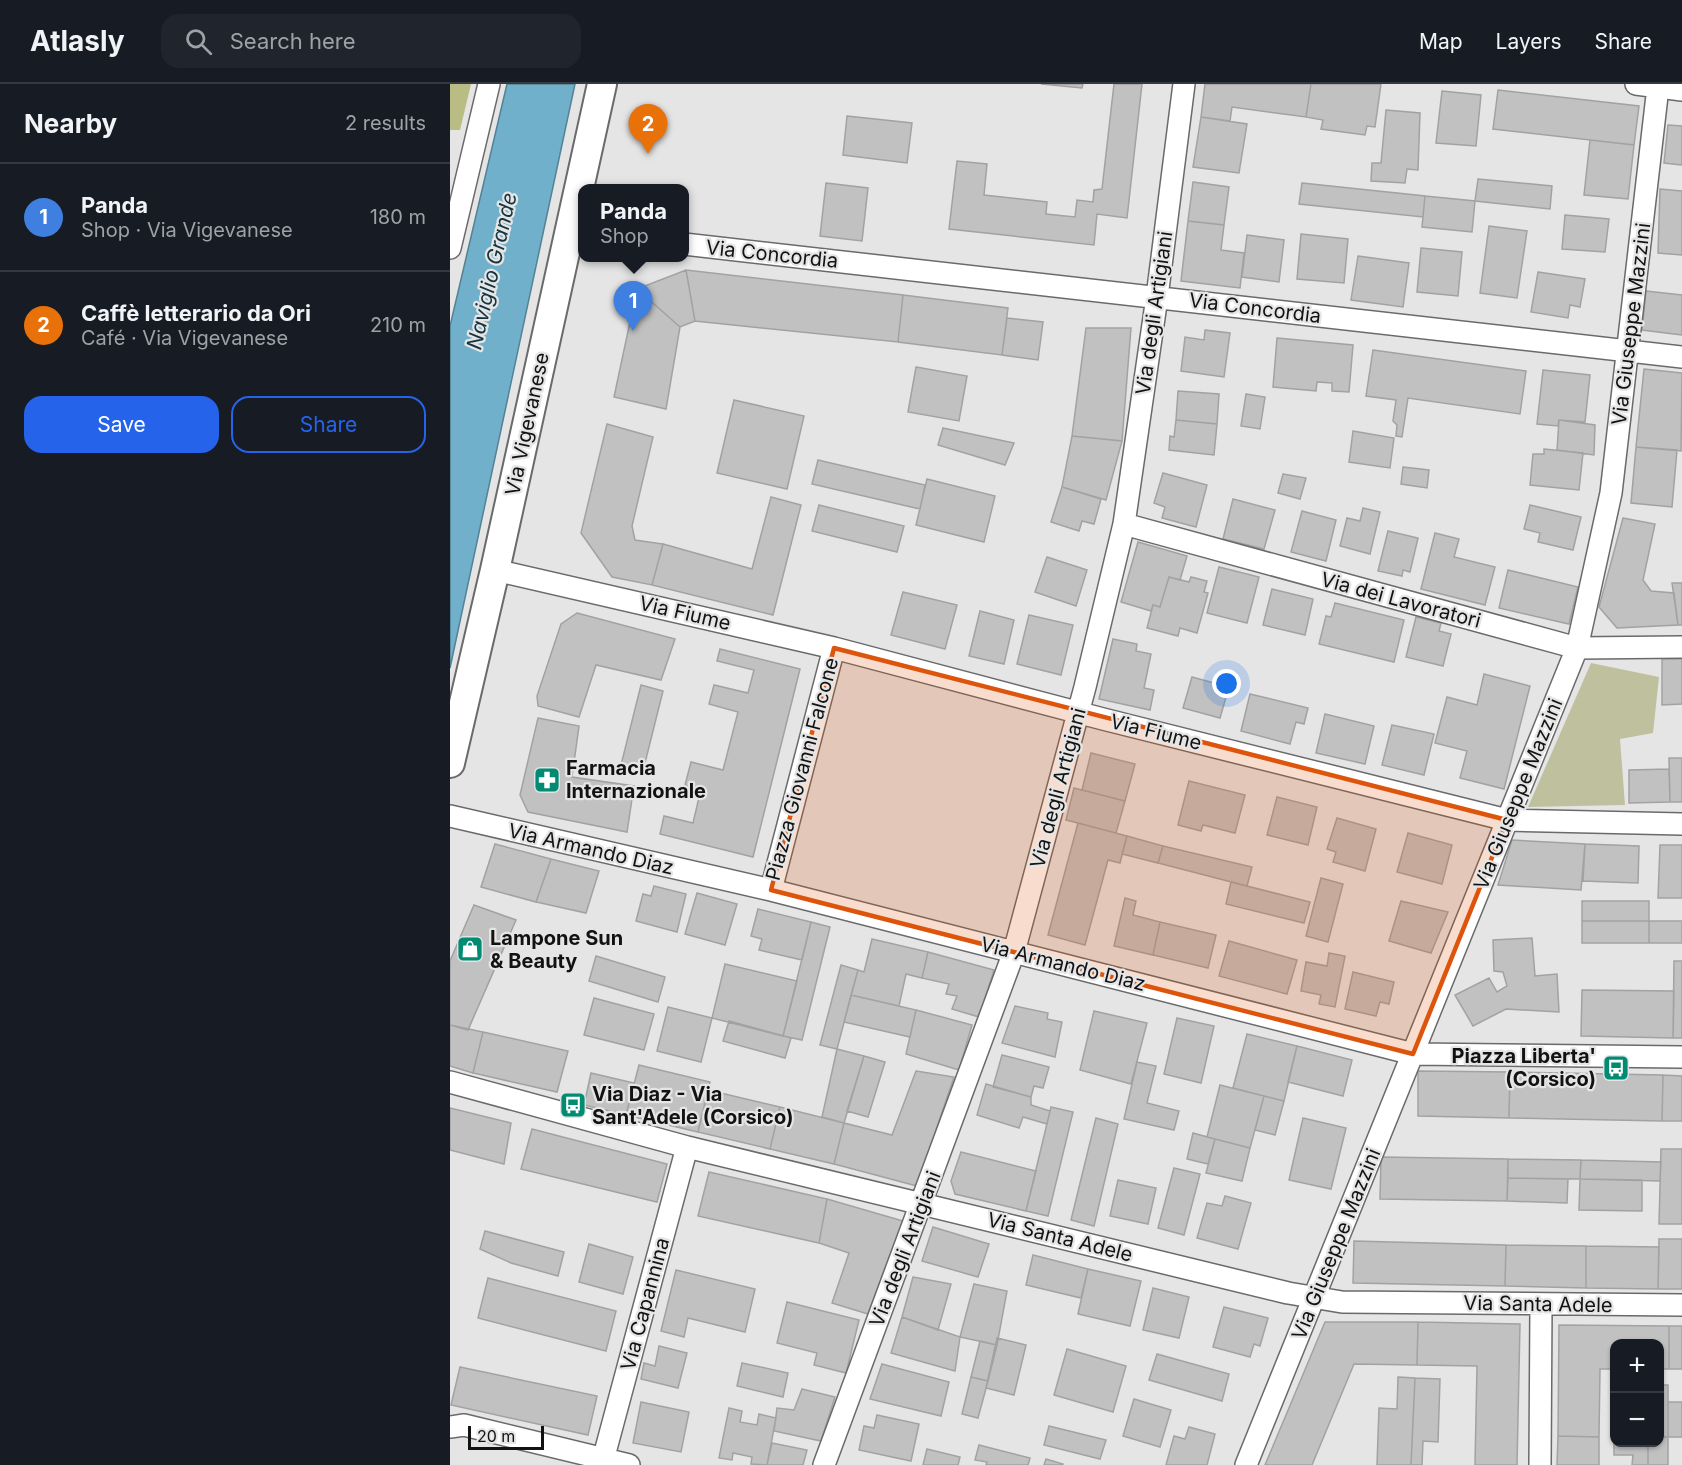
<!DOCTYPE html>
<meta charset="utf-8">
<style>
body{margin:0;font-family:Inter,sans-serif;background:#20242c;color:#f1f3f6}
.controls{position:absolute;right:18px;bottom:18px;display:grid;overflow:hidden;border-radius:12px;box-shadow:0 2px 4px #0004}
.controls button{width:54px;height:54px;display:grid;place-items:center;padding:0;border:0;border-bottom:2px solid #363941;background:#171b24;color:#f1f3f6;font:30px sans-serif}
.scale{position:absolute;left:18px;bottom:15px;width:76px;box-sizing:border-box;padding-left:6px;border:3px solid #121212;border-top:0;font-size:16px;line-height:21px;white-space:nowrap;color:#121212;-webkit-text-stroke:4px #e5e5e6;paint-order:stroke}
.you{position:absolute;left:777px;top:600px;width:21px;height:21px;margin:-15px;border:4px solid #fff;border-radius:50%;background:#1a73e8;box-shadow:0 0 0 9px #1a73e833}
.badge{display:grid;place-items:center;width:39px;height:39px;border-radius:50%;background:#2563eb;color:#fff;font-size:20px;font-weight:700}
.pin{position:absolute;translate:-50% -50px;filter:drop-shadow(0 2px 3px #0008)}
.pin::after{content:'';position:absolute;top:32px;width:21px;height:18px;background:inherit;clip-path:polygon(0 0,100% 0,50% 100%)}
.popup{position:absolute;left:128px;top:100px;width:111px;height:78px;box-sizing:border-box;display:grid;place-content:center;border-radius:12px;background:#171b24;filter:drop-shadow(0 2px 4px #0005);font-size:20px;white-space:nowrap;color:#9ea1a6}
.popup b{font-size:22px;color:#f1f3f6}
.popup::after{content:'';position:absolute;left:50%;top:100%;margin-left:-12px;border:12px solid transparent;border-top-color:#171b24}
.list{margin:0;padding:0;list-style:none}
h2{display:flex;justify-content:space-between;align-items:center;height:78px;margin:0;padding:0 24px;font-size:26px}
h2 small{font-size:20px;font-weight:400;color:#9ea1a6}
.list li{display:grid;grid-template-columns:39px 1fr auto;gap:18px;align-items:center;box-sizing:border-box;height:108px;padding:0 24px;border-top:2px solid #363941}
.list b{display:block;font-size:22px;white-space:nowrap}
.list p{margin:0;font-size:20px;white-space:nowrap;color:#9ea1a6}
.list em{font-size:20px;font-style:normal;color:#9ea1a6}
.actions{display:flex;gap:12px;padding:18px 24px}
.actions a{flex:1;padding:14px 0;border:2px solid #2563eb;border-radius:18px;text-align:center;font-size:21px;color:#2563eb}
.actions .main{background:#2563eb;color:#fff}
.icon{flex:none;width:33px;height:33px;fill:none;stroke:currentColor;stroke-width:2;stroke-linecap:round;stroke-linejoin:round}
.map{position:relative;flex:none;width:1232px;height:1381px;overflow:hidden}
header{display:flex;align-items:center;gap:36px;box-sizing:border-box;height:84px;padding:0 30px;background:#171b24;border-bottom:2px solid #363941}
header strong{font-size:28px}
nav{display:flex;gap:33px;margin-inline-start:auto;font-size:21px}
.search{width:420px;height:54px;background:#20242c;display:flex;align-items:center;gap:15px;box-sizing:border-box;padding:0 21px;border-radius:18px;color:#9ea1a6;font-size:22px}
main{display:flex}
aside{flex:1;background:#171b24}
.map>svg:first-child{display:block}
.green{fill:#bfc19e}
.forest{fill:#b9bc83}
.water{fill:#71b0cb;stroke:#548194;stroke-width:1.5}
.building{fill:#c1c1c2;stroke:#a2a2a3;stroke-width:1.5}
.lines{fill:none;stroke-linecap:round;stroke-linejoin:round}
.street-casing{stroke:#6a6a6b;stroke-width:24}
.secondary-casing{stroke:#6a6a6b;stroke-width:32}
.street{stroke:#fff;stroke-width:21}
.secondary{stroke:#fff;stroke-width:28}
.marked{fill:#dd550c;fill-opacity:0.2;stroke:#dd550c;stroke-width:4.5;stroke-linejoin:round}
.labels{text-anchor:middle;stroke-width:4.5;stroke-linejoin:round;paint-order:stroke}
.street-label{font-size:20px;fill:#121212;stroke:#e5e5e6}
.poi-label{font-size:20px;font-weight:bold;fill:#121212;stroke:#e5e5e6;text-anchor:start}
.water-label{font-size:21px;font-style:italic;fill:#14333f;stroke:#e5e5e6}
</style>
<header>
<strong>Atlasly</strong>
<div class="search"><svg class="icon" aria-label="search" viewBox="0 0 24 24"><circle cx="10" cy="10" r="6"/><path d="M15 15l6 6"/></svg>Search here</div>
<nav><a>Map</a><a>Layers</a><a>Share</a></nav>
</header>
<main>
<aside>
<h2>Nearby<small>2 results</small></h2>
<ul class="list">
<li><span class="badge" style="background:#3f7fe0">1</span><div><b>Panda</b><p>Shop · Via Vigevanese</p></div><em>180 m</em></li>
<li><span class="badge" style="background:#e8710a">2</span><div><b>Caffè letterario da Ori</b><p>Café · Via Vigevanese</p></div><em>210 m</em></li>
</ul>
<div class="actions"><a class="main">Save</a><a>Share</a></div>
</aside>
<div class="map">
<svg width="1232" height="1381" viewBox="0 0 1232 1381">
<rect width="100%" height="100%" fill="#e5e5e6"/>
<path class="green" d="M1141 579 1209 593 1203 649 1170 655 1175 721 1078 723Z"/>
<path class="forest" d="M0 0H21L10 46H0Z"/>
<path class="water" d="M57 0H125L0 584V242Z"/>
<path class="building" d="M591 0H633L632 4Z
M664 0H692L677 134 647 130 644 161 499 145 507 77 537 80 534 111 597 118 596 130 625 133 627 116 643 118 644 106 652 105Z
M755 0H861L856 33 782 23 780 37 751 33Z
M861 0H931L925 43 917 42 915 51 871 45 873 36 856 33Z
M1048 6 1189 22 1184 61 1043 45Z
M992 7 1031 11 1026 62 986 59Z
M936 26 970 29 968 86 957 85 955 99 921 97 922 79H931Z
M397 32 462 39 457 79 393 71Z
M751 33 797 40 789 89 743 83Z
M1218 41 1232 42V81L1214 79Z
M1140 56 1184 61 1178 115 1134 111Z
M1028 95 1102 102 1100 125 1025 117Z
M743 98 779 103 774 141 738 137Z
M376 99 418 104 412 157 370 152Z
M852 99 975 112 973 133 849 120Z
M1210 105 1232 107V171L1208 169Z
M975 112 1025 117 1022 148 972 143Z
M1115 131 1159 135 1155 168 1112 165Z
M738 137 774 141 771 166 794 169 790 204 731 197Z
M1039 142 1077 147 1067 214 1030 209Z
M851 150 898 155 894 199 847 195Z
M797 151 834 156 829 198 792 193Z
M971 164 1012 168 1008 212 967 208Z
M908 172 959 179 953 223 901 216Z
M236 186 453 211 448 258 245 237Z
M236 186 245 237 230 243 187 205Z
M1088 188 1135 195 1130 223 1120 221 1118 234 1081 228Z
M187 205 230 243 216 325 164 313Z
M1196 207 1232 211V251L1192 246Z
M453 211 558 224 552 271 448 258Z
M557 234 593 238 588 276 552 271Z
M636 244H681L672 357 622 352Z
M755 246 780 249 774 293 731 287 735 253 754 256Z
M827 254 903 261 899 308 882 307V299L867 298 866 307 823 303Z
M923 266 1076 287 1070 330 958 314 952 353 946 352 947 341 943 337 946 316 916 312Z
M466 283 517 292 509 337 458 328Z
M1194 285 1232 289 1231 367 1186 363Z
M1093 286 1140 291 1135 338 1109 336 1108 342 1087 340Z
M728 307 769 310 767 340 726 336Z
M796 310 815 313 810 345 791 342Z
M284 316 354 332 337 405 267 389Z
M726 336 767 340 764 371 719 366 720 352 724 353Z
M1109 336 1145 341 1144 371 1107 366Z
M157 340 203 353 182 442 185 456 213 460 202 501 162 493 131 449Z
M493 344 564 359 555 381 488 361Z
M903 347 944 354 940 384 899 378Z
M622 352 672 357 656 416 612 403Z
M1186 363 1227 366 1222 423 1181 419Z
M1094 365 1133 369 1129 406 1080 401 1083 370H1094Z
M368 376 475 401 470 425 362 400Z
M953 383 979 386 977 404 951 400Z
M713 389 757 401 746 443 712 434 715 423 704 419Z
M833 390 856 394 850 415 828 409Z
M477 395 545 412 534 458 466 441Z
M612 403 651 415 644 440 632 437 629 447 601 438Z
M321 413 351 421 323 531 202 501 213 460 302 485Z
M783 415 825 426 814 465 773 455Z
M369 421 454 442 447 468 362 447Z
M1080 421 1131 433 1123 466 1088 458 1090 449 1074 445Z
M913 424 930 428 920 470 890 462 897 434 910 437Z
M852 427 886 436 876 477 841 468Z
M1173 434 1205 440 1193 496 1201 507 1224 509 1228 541 1167 544 1149 523Z
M938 447 968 454 960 488 953 486 952 492 928 487Z
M985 449 1009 455 1004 473 1045 483 1035 521 971 505Z
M688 458 737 472 730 496 719 493 710 523 703 521 701 527 671 518Z
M597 473 637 486 626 522 585 508Z
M769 483 809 493 797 539 757 529Z
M1058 486 1128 503 1119 540 1049 524Z
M719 493 739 498 741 493 757 497 754 508 758 509 747 549 730 544 728 552 697 544 703 521 710 523Z
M1222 499H1232V541H1228Z
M822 505 863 515 855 551 813 541Z
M453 508 507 521 495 565 441 551Z
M885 519 954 536 944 578 869 560 876 532 881 533Z
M530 527 564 536 554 580 519 572Z
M127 529 225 555 211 596 146 581 129 633 88 622 87 612 111 540Z
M579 531 623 541 611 591 567 580Z
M966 533 991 539 989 547 1001 550 993 582 956 573Z
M663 555 687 560 686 567 701 570 694 604 704 606 700 626 649 615Z
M270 565 350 585 303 773 210 750 214 732 243 739 251 705 235 701 241 678 273 686 288 628 259 620 264 601 298 609 304 586 267 577Z
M1212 575H1232V620L1212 621Z
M1034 590 1080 602 1054 705 1010 694 1017 667 985 659 997 613 1027 621Z
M742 593 779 603 770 634 733 624Z
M191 601 213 607 192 691 170 685Z
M800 610 858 624 854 640 846 638 840 660 791 647Z
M875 630 924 642 915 680 866 669Z
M88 634 129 642 122 693 184 702 177 748 78 728 70 711Z
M942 641 984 650 974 691 932 681Z
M641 669 685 680 675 717 632 706Z
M1219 674H1232V718H1220Z
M1219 685 1220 718 1179 719V686Z
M739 697 795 711 785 749 753 741 751 747 728 741Z
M624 704 675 717 666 749 616 736Z
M827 713 867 723 858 761 817 751Z
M887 734 926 745 915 787 883 778 886 768 877 765Z
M628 739 677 752 670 779 658 776 635 861 598 851Z
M958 749 1002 761 992 800 947 788Z
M677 752 713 762 708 779 672 770Z
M1062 756 1135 760 1131 806 1048 801Z
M45 760 101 775 86 818 31 803Z
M1135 760 1189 762 1188 799 1133 797Z
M1210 761H1232V814H1208Z
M713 762 802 783 797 802 708 779Z
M101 775 149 787 136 829 86 818Z
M871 794 893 800 878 858 856 852Z
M781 798 860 818 854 839 776 820Z
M204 802 236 810 227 848 186 837 193 810 201 812Z
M247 809 287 820 275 861 235 850Z
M675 814 686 817 683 831 710 838 703 871 664 862Z
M951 817 998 828 981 869 939 857Z
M1132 817H1199V837H1132Z
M24 821 66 836 18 946 0 941V877Z
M308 825 361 838 352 876 309 866 312 855 301 852Z
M1132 837H1199V859H1132Z
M1199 837H1232V859H1199Z
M361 838 380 843 352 956 333 952Z
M710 838 766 851 758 884 703 871Z
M1082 854 1085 892 1107 890 1109 928 1056 925 1023 942 1005 911 1039 894 1047 908 1057 902 1053 888 1044 887 1043 856Z
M422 855 478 868 472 894 456 890 449 922 401 911 408 886 414 888Z
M779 857 847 876 837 910 769 892Z
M478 868 544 886 529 933 502 925 507 912 496 910 499 900 472 894Z
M879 869 895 872 885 923 869 920 871 911 851 907 856 878 877 882Z
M146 872 215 893 208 918 139 897Z
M1224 877H1232V954H1223Z
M275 880 347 897 333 952 262 934Z
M391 881 408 886 387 965 370 961Z
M903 888 944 898 939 920 930 918 926 932 895 925Z
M1132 906 1224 907 1223 954 1131 952Z
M401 911 466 926 460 953 394 938Z
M144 914 204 930 194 966 134 951Z
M565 922 598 929 597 935 612 938 605 973 552 959Z
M218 923 262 934 251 978 207 967Z
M466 926 522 941 509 986 456 970Z
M644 927 697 939 681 1000 630 986Z
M727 934 764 942 751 999 714 990Z
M279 937 341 954 335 974 273 957Z
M0 941 33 948 23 989 0 982Z
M33 948 118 967 107 1008 23 989Z
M797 950 847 962 834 1017 783 1004Z
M847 962 902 976 893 1012 838 998Z
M387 965 414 972 394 1039 372 1033Z
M552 971 599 983 593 1004 584 1002 581 1013 543 1003Z
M414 972 435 978 418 1033 397 1027Z
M687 978 706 982 697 1019 729 1027 724 1046 674 1035Z
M189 981 260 998 248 1048 176 1031Z
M466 987 504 993 467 1102 384 1080 394 1039 442 1051Z
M968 987 1060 988 1059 1034 968 1032Z
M1060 988 1213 991 1212 1037 1059 1034Z
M141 989 184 999 176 1031 134 1021Z
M1213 991 1232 992V1037H1212Z
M536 1000 581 1013V1021L600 1027 597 1040 573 1033 569 1044 527 1031Z
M770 1001 814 1012 800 1064 757 1053Z
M258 1006 330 1023 320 1065 248 1048Z
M814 1012 834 1017 825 1051 805 1046Z
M330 1023 394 1039 384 1080 320 1065Z
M601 1023 623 1028 598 1132 576 1127Z
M0 1024 61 1039 54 1080 0 1066Z
M646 1034 668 1040 644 1142 621 1136Z
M853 1034 896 1044 881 1105 839 1096Z
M82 1045 217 1080 207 1118 71 1085Z
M743 1049 765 1055 758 1080 737 1075Z
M765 1055 800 1064 792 1097 756 1089Z
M1211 1065H1232V1140H1209Z
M511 1068 586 1087 576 1127 505 1110 501 1097Z
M931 1073 1058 1075 1057 1117 930 1115Z
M1058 1075 1131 1076 1130 1095 1058 1094Z
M1131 1076 1211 1078 1210 1097 1130 1095Z
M724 1084 750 1090 734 1151 708 1144Z
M259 1088 377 1115 369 1159 248 1132Z
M1058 1094 1118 1095 1117 1119 1057 1117Z
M1130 1095 1192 1096V1127L1129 1126Z
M668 1096 706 1104 698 1140 660 1132Z
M775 1112 801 1119 788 1165 747 1154 757 1119 772 1122Z
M377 1115 453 1137 418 1230 382 1219 399 1169 369 1159Z
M483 1143 539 1160 528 1193 472 1177Z
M35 1147 114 1168 108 1192 61 1179 30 1165Z
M1209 1155H1232V1205H1208Z
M904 1157 1056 1161 1055 1202 903 1199Z
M139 1160 183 1173 173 1210 129 1198Z
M1056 1161 1136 1162V1204L1055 1202Z
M1136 1162 1209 1163 1208 1205 1136 1204Z
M583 1171 638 1185 631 1214 576 1201Z
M638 1185 691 1197 680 1242 628 1230Z
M226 1186 305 1205 295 1248 238 1234 234 1253 211 1247Z
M463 1193 501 1200 488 1246 452 1233Z
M38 1194 166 1227 156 1267 28 1234Z
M524 1200 557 1207 547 1261 510 1253Z
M703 1204 739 1213 729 1254 693 1246Z
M337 1218 409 1236 396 1289 364 1281 367 1269 327 1259Z
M774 1223 818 1234 810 1262 804 1260 800 1273 763 1263Z
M452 1233 510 1253 505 1287 441 1269Z
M875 1238H968L967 1281 904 1280 862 1381H815Z
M968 1238 1070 1240 1067 1381H1025L1027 1282 967 1281Z
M1109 1241 1219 1242V1285H1210V1260H1164V1285H1150L1149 1353 1108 1352Z
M1219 1242H1232V1285H1219Z
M547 1254 576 1261 564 1311 536 1304Z
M530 1257 547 1261 538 1297 521 1293Z
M209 1262 237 1269 228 1304 191 1295 194 1279 205 1282Z
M617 1265 676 1282 663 1328 604 1311Z
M707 1270 779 1290 772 1317 699 1296Z
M292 1279 338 1289 333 1313 287 1302Z
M432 1280 499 1298 491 1332 420 1315Z
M10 1283 147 1312 138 1351 1 1321Z
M521 1293 538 1297 528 1334 512 1330Z
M948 1293 965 1294 961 1381H927L929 1324 947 1325Z
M965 1294 990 1295 988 1358 973 1357 972 1381H961Z
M1210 1301H1218V1353H1210Z
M352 1305 385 1313 371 1357 324 1347 327 1324 344 1326Z
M684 1315 721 1326 710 1363 673 1352Z
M191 1318 239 1328 231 1368 183 1359Z
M1218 1318H1232V1353H1218Z
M279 1324 292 1327 290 1338 307 1341 309 1330 326 1334 317 1381 301 1380 302 1373 283 1369 282 1376 269 1374Z
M427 1331 469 1340 461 1377 409 1366 414 1342 424 1344Z
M599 1342 656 1356 650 1375 594 1361Z
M739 1343 765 1350 757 1381H716L724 1352 735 1355Z
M1108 1352 1149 1353V1381H1107Z
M1164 1353V1358H1198V1381H1182L1183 1371H1164Z
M1210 1353H1218V1381H1198V1358H1210Z
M322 1359 357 1366 353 1381H317Z
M529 1361 580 1374 578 1381H536L537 1378 525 1376Z
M477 1365 510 1373 508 1381H473Z
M596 1375 613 1380 612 1381H594Z"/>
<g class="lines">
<defs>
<path id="street" d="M1186 0 1232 6
M234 160 1232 273
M0 164 39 0
M674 440 1127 564 1232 563
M45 486 384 564 653 635 1057 736 1232 740
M0 732 321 806 963 970 1232 973
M321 806 384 564
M0 998 237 1063 838 1209 892 1218 1232 1221
M0 1343 14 1341 179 1381
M153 1376 237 1063
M374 1381 564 868 635 603 674 440 707 213 734 0
M796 1381 1127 564 1161 409 1208 3
M1090 1381 1091 1220"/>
<path id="secondary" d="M0 679 45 486 152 0"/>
</defs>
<use href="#street" class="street-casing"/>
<use href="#secondary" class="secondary-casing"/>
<use href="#street" class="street"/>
<use href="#secondary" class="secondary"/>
</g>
<path class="marked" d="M384 564 1057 736 963 970 321 806Z"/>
<defs>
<symbol id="pharmacy-square" viewBox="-11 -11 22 22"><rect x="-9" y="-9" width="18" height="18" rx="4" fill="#008b72" stroke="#e5e5e6"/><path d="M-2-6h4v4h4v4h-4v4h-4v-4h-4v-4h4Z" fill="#fff"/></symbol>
<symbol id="shop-square" viewBox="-11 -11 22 22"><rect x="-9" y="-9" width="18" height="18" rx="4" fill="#008b72" stroke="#e5e5e6"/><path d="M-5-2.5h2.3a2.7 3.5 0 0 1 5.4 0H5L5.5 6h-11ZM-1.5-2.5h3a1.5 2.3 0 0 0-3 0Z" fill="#fff"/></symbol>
<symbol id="bus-square" viewBox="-11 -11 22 22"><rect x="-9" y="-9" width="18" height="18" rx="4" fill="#008b72" stroke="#e5e5e6"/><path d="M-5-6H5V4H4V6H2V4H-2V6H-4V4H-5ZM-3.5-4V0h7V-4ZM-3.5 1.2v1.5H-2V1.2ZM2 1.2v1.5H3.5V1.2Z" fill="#fff"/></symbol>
</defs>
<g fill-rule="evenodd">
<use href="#pharmacy-square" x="82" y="681" width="30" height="30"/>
<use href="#shop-square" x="5" y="850" width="30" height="30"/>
<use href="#bus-square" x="1151" y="969" width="30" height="30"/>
<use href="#bus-square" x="108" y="1006" width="30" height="30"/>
</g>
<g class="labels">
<g class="street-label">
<text transform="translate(322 170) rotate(6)" y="7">Via Concordia</text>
<text transform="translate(805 224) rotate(7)" y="7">Via Concordia</text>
<text transform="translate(704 229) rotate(-82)" y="7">Via degli Artigiani</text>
<text transform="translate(1181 240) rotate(-83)" y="7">Via Giuseppe Mazzini</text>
<text transform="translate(77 340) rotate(-78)" y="7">Via Vigevanese</text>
<text transform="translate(951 516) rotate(15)" y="7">Via dei Lavoratori</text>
<text transform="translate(235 529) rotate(13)" y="7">Via Fiume</text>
<text transform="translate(706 648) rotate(14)" y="7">Via Fiume</text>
<text transform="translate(352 685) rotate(-75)" y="7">Piazza Giovanni Falcone</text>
<text transform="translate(608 704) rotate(-75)" y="7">Via degli Artigiani</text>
<text transform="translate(1068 710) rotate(-68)" y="7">Via Giuseppe Mazzini</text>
<text transform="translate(141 765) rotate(13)" y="7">Via Armando Diaz</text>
<text transform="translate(613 880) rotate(14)" y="7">Via Armando Diaz</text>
<text transform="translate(610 1153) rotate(14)" y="7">Via Santa Adele</text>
<text transform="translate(886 1160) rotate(-68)" y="7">Via Giuseppe Mazzini</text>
<text transform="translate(455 1165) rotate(-69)" y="7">Via degli Artigiani</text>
<text transform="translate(195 1220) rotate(-75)" y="7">Via Capannina</text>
<text transform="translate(1088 1220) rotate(1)" y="7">Via Santa Adele</text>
</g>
<g class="poi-label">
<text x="116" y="691">Farmacia<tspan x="116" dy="23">Internazionale</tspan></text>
<text x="40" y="861">Lampone Sun<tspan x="40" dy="23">&amp; Beauty</tspan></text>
<text x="1146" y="979" text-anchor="end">Piazza Liberta'<tspan x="1146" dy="23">(Corsico)</tspan></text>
<text x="142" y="1017">Via Diaz - Via<tspan x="142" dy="23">Sant'Adele (Corsico)</tspan></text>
</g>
<g class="water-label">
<text transform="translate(42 187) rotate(-77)" y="7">Naviglio Grande</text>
</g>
</g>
</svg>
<div class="controls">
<button>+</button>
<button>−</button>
</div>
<div class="scale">20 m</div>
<div class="you"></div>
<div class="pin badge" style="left:183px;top:247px;background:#3f7fe0">1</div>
<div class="popup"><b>Panda</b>Shop</div>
<div class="pin badge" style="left:198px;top:70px;background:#e8710a">2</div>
</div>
</main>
